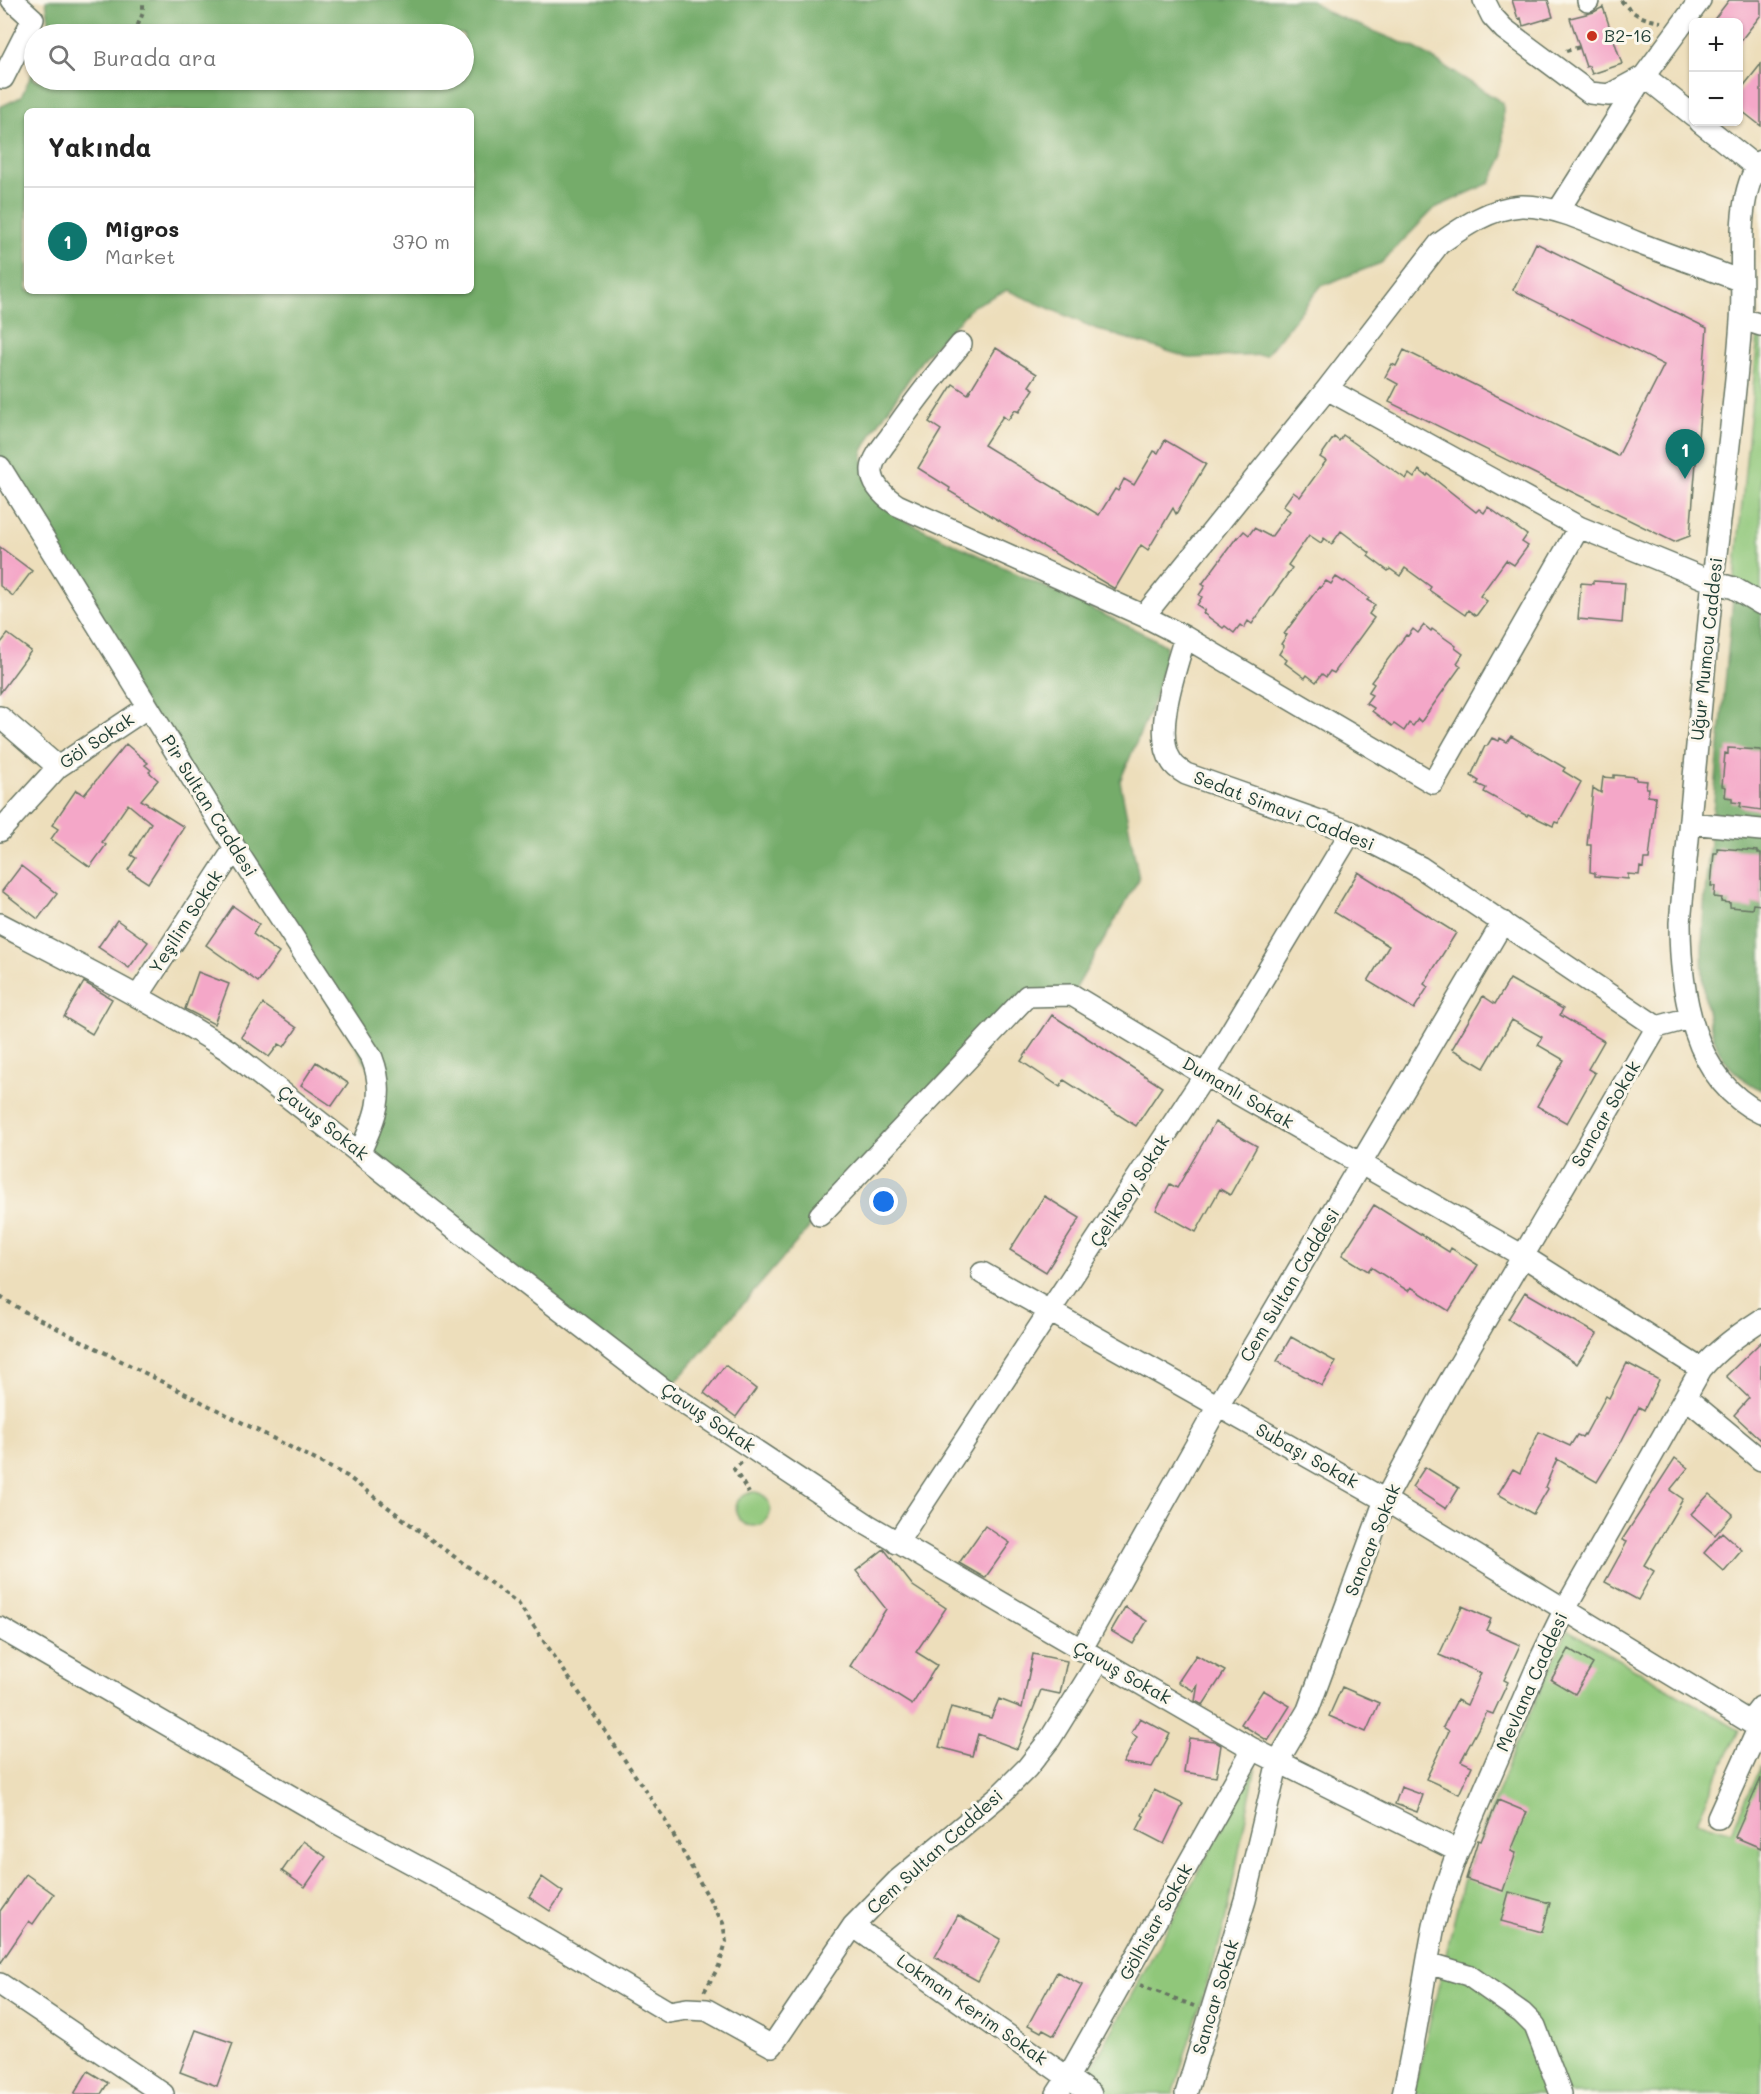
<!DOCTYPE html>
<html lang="tr">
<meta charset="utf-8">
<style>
body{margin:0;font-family:Mali,sans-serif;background:#f2f2f2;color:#222}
.controls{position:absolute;right:18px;top:18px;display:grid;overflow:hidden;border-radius:9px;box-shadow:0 2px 4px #0004}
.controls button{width:54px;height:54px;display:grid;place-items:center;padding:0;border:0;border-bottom:2px solid #e0e0e0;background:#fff;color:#222;font:30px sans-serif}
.you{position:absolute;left:884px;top:1202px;width:21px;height:21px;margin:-15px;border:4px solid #fff;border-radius:50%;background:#1a73e8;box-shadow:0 0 0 9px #1a73e833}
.badge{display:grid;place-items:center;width:39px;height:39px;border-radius:50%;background:#0f766e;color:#fff;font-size:20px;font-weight:700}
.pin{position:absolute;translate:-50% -50px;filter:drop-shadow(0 2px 3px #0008)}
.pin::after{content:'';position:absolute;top:32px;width:21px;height:18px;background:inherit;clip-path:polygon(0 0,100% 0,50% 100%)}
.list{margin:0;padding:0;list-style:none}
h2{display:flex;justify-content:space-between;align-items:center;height:78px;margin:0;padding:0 24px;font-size:26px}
h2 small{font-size:20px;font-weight:400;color:#767676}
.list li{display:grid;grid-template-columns:39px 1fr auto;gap:18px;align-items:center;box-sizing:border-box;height:108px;padding:0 24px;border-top:2px solid #e0e0e0}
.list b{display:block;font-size:22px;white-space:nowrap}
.list p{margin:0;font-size:20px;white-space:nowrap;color:#767676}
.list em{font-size:20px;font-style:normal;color:#767676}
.icon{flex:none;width:33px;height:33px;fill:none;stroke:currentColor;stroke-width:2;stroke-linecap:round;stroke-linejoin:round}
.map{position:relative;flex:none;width:1761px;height:2094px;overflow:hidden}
.search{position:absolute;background:#fff;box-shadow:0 2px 4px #0004;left:24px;top:24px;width:450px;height:66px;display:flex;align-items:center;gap:15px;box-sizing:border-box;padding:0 21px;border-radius:33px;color:#767676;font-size:22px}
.panel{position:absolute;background:#fff;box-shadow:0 2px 4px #0004;left:24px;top:108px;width:450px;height:186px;border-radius:9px}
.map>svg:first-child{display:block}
.green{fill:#90c77a;stroke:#588257;stroke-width:1.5}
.forest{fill:#74ac6a;stroke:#4a744f;stroke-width:1.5;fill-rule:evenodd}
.building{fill:#f4a7c8}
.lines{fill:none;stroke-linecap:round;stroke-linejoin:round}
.minor-casing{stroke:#677563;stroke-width:24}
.path{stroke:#677563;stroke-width:4;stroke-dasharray:4.5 4.5;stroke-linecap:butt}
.minor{stroke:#fff;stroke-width:21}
.poi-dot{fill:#c8321e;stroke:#fbf7ec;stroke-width:2}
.labels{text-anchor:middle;stroke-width:6;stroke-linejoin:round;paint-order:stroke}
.poi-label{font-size:18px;fill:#1f3d34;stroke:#fbf7ec;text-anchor:start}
.street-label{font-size:18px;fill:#1f3d34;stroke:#fbf7ec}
</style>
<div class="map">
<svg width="1761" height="2094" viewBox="0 0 1761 2094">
<rect width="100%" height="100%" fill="#fbf7ec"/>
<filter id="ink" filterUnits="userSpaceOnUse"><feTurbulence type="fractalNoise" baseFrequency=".0167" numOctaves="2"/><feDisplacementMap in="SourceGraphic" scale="12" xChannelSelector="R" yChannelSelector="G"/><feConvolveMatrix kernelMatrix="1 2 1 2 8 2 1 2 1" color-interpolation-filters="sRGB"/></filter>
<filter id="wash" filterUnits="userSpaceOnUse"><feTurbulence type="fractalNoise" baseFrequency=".008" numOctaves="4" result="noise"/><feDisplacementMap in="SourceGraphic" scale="24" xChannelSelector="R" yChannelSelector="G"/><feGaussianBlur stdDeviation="1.35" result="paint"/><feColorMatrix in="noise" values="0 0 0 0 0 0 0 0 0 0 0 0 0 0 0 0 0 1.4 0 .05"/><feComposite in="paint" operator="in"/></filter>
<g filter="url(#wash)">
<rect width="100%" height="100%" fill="#eddebb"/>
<path class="green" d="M1758 334 1761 336V603L1734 588Z
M736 1509a17 17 0 1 1 34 0a17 17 0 1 1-34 0Z
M1568 1630 1739 1730 1697 1821 1731 1832 1761 1765V2094H1413L1463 1882 1517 1742Z
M1256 1766 1224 1927 1173 2094H1105L1090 2084 1089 2073Z"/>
<path class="forest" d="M46 0H1311L1327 12 1417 49 1503 103V157L1490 183 1435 208 1381 263 1321 286 1266 355 1190 358 1099 330 1007 290 973 306 924 357 876 427 863 451 864 475 908 522 1153 638 1166 646 1165 660 1153 703 1120 781 1139 879 1072 995 1027 996 820 1215 667 1392 360 1152 380 1086 0 467V107L21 97 34 69V80H464V34H51ZM27 111H471V291H27Z
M1734 588 1761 604V1090C1742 1080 1725 1066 1717 1046 1690 979 1707 882 1713 811 1720 737 1727 662 1734 588Z"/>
<g id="blocks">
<path class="building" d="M1512 0H1548L1553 17 1523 26 1521 18 1518 19Z
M1729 0H1761V15L1738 44V22H1712Z
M1603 7 1622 64 1592 74 1589 66 1586 67 1570 18 1594 12Z
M1761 64V126L1738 108V93Z
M1536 243 1707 328 1690 536 1674 542 1389 402 1398 384 1385 377 1392 364 1396 366 1404 350 1618 456 1664 365 1513 290Z
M996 348 1037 374 1029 386 1034 389 1019 412 1015 410 1008 420 1003 416 984 445 1099 515 1115 489 1118 491 1124 479 1134 485 1154 451 1158 453 1165 440 1206 464 1176 514 1173 508 1148 550 1141 545 1115 589 949 491 950 488 918 468 941 430 929 422 953 384 968 394Z
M1343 435 1406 479 1409 474 1414 478 1419 470 1427 476 1428 474 1476 512 1479 509 1484 513 1488 507 1527 535 1522 542 1528 546 1514 565 1506 560 1480 596 1487 601 1476 616 1468 610 1465 615 1429 590 1431 587 1405 568 1400 576 1390 569 1388 571 1368 556 1370 553 1341 531 1332 544 1324 538 1321 543 1309 535 1288 565 1292 568 1252 624 1248 621 1244 628 1240 625 1234 633 1225 626 1223 628 1203 613 1205 610 1197 605 1202 597 1199 595 1205 586 1202 584 1237 537 1238 538 1244 531 1249 535 1254 528 1271 537 1290 511 1283 506 1293 492 1300 497 1326 461 1320 457 1334 437 1339 441Z
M0 547 32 571 13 596 0 586Z
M1336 577 1344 582 1345 581 1369 598 1367 600 1375 605 1369 614 1374 618 1334 673 1330 671 1326 677 1322 674 1316 682 1307 675 1305 678 1285 663 1287 660 1279 654 1284 646 1281 644 1287 635 1284 634 1319 587 1320 588 1326 581 1331 584Z
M1593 581 1625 583 1622 623 1578 619 1581 583 1593 584Z
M1424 625 1431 631 1432 629 1456 646 1455 648 1463 654 1457 663 1461 666 1421 722 1418 719 1413 726 1409 723 1404 731 1394 724 1392 726 1372 711 1374 708 1366 703 1372 695 1368 693 1374 684 1371 682 1406 635 1408 636 1413 629 1418 633Z
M8 634 31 651 0 693V644Z
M1511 736 1565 768 1563 771 1581 782 1558 823 1555 822 1553 826 1528 814 1527 816 1484 792 1486 788 1477 784 1479 781 1471 776 1485 746H1487L1492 738 1499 741 1500 738 1507 742Z
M126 744 148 763 145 765 151 770 149 772 158 780 141 800 184 827 148 883 128 870 136 858 131 855 151 823 128 804 102 842 106 845 90 867 51 839 58 829 52 825 76 790 84 795Z
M1728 748 1761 750V810L1740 807 1741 803 1732 802V798L1725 797 1726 787 1722 786 1725 753 1728 754Z
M1614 775 1636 777V780L1647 781 1646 788H1649L1648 796 1656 797 1649 859H1644L1643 868 1640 867 1639 875 1628 874V879L1595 876V873L1590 872 1591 845H1587L1593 788 1601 793 1603 777 1614 778Z
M1717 848 1758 851V853H1761V905L1753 904 1752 909 1730 907V903L1721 902 1722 898 1714 897 1715 886H1711L1714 853H1717Z
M21 866 57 894 38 919 2 891Z
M1358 872 1456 933 1424 984 1428 987 1414 1009 1368 981 1389 946 1334 912Z
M233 906 259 924 253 934 279 953 258 982 206 945Z
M117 920 148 942 129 968 98 947Z
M198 972 229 984 214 1024 185 1009Z
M1510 979 1563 1009 1560 1015 1604 1041 1588 1069 1595 1073 1567 1123 1537 1106 1564 1060 1538 1045 1542 1037 1512 1020 1484 1068 1452 1049 1483 996 1495 1004Z
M84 982 112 999 92 1034 64 1017Z
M263 1004 297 1028 284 1047 279 1044 269 1057 241 1037Z
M1052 1015 1162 1087 1136 1126 1064 1080 1060 1087 1021 1061Z
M316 1062 348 1083 332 1106 301 1085Z
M1215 1122 1257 1146 1230 1195 1220 1189 1196 1232 1156 1210 1170 1184 1177 1188Z
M1044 1196 1080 1218 1046 1272 1010 1250Z
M1374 1205 1449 1252 1451 1248 1478 1265 1449 1311 1411 1287 1408 1291 1371 1267 1368 1271 1342 1255Z
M1525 1292 1597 1334 1577 1364 1508 1319Z
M1291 1337 1336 1362 1322 1386 1277 1361Z
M1761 1342V1440L1734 1415 1749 1398 1726 1376Z
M1627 1363 1659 1380 1644 1410 1639 1407 1619 1446 1597 1482 1557 1459 1545 1487 1548 1489 1533 1514 1498 1494 1513 1469 1520 1473 1539 1432 1570 1446 1577 1435 1582 1437 1584 1434 1585 1435 1606 1396 1609 1398Z
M725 1365 756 1389 736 1417 704 1393Z
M1675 1458 1688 1468 1670 1490 1683 1499 1644 1565 1654 1571 1638 1600 1605 1582 1627 1542 1622 1540Z
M1425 1467 1459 1488 1446 1509 1412 1487Z
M1709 1494 1733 1514 1715 1535 1691 1514Z
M985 1526 1010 1543 985 1578 959 1563Z
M1722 1532 1742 1550 1724 1571 1704 1553Z
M884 1549 913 1586 946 1608 916 1652 937 1665 912 1705 850 1666 886 1609 856 1571Z
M1462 1606 1491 1619 1486 1630 1520 1645 1504 1680 1508 1682 1493 1714 1487 1712 1461 1761 1472 1766 1459 1794 1426 1779 1449 1731 1443 1727 1457 1700 1467 1705 1481 1673 1439 1655Z
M1125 1607 1147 1621 1133 1644 1111 1631Z
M1569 1649 1593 1664 1575 1694 1551 1680Z
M1033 1654 1067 1661 1060 1694 1041 1690 1017 1749 978 1734 972 1756 939 1747 951 1707 991 1718 999 1699 1022 1708Z
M1196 1655 1225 1671 1203 1705 1195 1701 1198 1684 1194 1691 1178 1682Z
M1342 1687 1379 1703 1366 1732 1329 1716Z
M1263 1690 1290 1706 1268 1741 1241 1724Z
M1140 1718 1170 1734 1152 1767 1123 1763 1137 1737 1131 1733Z
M1189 1738 1214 1741 1221 1745 1216 1777 1184 1772Z
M1761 1778V1848L1735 1837Z
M1401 1787 1423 1795 1417 1812 1395 1804Z
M1154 1790 1183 1804 1164 1844 1137 1830 1144 1816 1142 1815Z
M1498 1800 1527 1812 1511 1851 1516 1853 1503 1891 1466 1879 1478 1840 1481 1841Z
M303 1841 326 1857 305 1887 282 1871Z
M26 1874 54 1894 33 1924 29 1921 0 1964V1911Z
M542 1877 563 1892 550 1911 529 1897Z
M1509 1892 1550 1903 1542 1932 1501 1921Z
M958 1915 1001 1939 978 1981 935 1957Z
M1057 1972 1082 1985 1054 2035 1043 2029 1041 2032 1028 2025Z
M196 2030 233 2043 217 2086 180 2072Z
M88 2071 108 2083 101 2094H74Z"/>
</g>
</g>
<g filter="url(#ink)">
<use href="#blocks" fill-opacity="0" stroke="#677563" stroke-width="1.5"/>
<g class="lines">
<defs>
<path id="minor" d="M1484 0 1492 16 1504 29 1590 93 1609 95 1644 76
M1588 0V1
M3 78 33 19 12 0
M1694 116 1644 76 1700 0
M1700 122 1756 167
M1761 161C1732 198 1745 275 1741 321 1735 407 1723 493 1713 579 1701 693 1692 808 1680 923 1680 990 1693 1081 1761 1113
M1558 211 1643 77
M1741 281C1707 268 1672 256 1638 243 1602 229 1559 205 1521 206 1490 208 1463 227 1439 244L1327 389 1144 616 1185 637 1433 783 1579 527 1713 582 1734 588 1761 604
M1742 319 1761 325
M961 344C936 374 912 404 890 437 884 445 873 458 872 469 871 485 885 497 897 505L1144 616
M1327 389 1579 527
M0 467 235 848 372 1058C386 1094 375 1119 360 1152
M1185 637C1176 668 1152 734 1172 762 1175 767 1181 771 1186 774L1351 832 1420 867 1657 1027 1690 1018
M0 717 58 767
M1690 823 1761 830
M0 831 58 767 148 707
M0 924C77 964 154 1003 228 1050L521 1280 667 1392 868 1525 1253 1749 1458 1851
M138 996 235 848
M820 1215 1027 996 1072 995 1205 1075 1523 1256 1701 1369
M982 1273 1385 1500 1761 1729
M1685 1397 1761 1460
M897 1543 1205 1075 1351 832
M0 1628 337 1823 487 1904 669 2012 687 2009 707 2010 772 2046 853 1926 898 1880 1000 1795 1027 1768 1050 1739 1099 1660
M1081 1650 1218 1406 1503 922
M1750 1721 1761 1707
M1718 1818 1759 1727
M853 1926 1091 2094
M1428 1963 1468 1975 1522 2013 1535 2026 1561 2094
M0 1984 163 2094
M1057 2094 1068 2077 1253 1749
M1186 2094 1245 1900 1278 1761 1308 1710 1385 1500 1448 1384 1657 1027
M1403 2094C1416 2038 1423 1982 1434 1926 1440 1900 1449 1876 1458 1851L1541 1658 1565 1609 1701 1369C1718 1349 1738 1335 1761 1320"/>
</defs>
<use href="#minor" class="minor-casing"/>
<path class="path" d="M1621 0C1632 15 1644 19 1661 22
M134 34 143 13V0
M1566 51 1580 47
M51 80C69 88 76 87 94 80
M0 1297 29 1314 347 1476 419 1531 518 1603 662 1815 723 1923 726 1942 719 1966 704 1992
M742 1462 734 1469 749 1493
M1140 1985 1194 2006"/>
<use href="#minor" class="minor"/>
</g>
</g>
<circle class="poi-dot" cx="1592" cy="36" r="6"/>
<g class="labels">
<g class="poi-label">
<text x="1604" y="42">B2-16</text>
</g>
<g class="street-label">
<text transform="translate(1707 649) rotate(-84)" y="6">Uğur Mumcu Caddesi</text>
<text transform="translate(97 741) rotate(-34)" y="6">Göl Sokak</text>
<text transform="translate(209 806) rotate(58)" y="6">Pir Sultan Caddesi</text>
<text transform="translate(1284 811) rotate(21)" y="6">Sedat Simavi Caddesi</text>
<text transform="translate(186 922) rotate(-57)" y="6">Yeşilim Sokak</text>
<text transform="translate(1238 1093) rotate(30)" y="6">Dumanlı Sokak</text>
<text transform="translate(1606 1114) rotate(-60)" y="6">Sancar Sokak</text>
<text transform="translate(323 1123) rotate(38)" y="6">Çavuş Sokak</text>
<text transform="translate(1130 1191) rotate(-57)" y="6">Çeliksoy Sokak</text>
<text transform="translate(1290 1285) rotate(-59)" y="6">Cem Sultan Caddesi</text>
<text transform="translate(708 1418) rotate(34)" y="6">Çavuş Sokak</text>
<text transform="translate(1307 1456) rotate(29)" y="6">Subaşı Sokak</text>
<text transform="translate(1373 1540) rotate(-68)" y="6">Sancar Sokak</text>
<text transform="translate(1122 1673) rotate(29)" y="6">Çavuş Sokak</text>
<text transform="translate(1532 1682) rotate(-66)" y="6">Mevlana Caddesi</text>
<text transform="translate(935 1852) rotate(-42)" y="6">Cem Sultan Caddesi</text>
<text transform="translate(1156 1922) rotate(-61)" y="6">Gölhisar Sokak</text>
<text transform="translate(1216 1997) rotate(-73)" y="6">Sancar Sokak</text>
<text transform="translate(972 2010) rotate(35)" y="6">Lokman Kerim Sokak</text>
</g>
</g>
</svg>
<div class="controls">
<button>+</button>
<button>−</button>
</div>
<div class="you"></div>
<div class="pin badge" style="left:1685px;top:479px">1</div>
<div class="search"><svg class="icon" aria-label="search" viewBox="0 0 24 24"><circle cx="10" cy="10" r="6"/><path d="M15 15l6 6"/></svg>Burada ara</div>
<section class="panel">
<h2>Yakında<small></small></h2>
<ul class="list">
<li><span class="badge">1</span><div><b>Migros</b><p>Market</p></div><em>370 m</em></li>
</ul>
</section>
</div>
